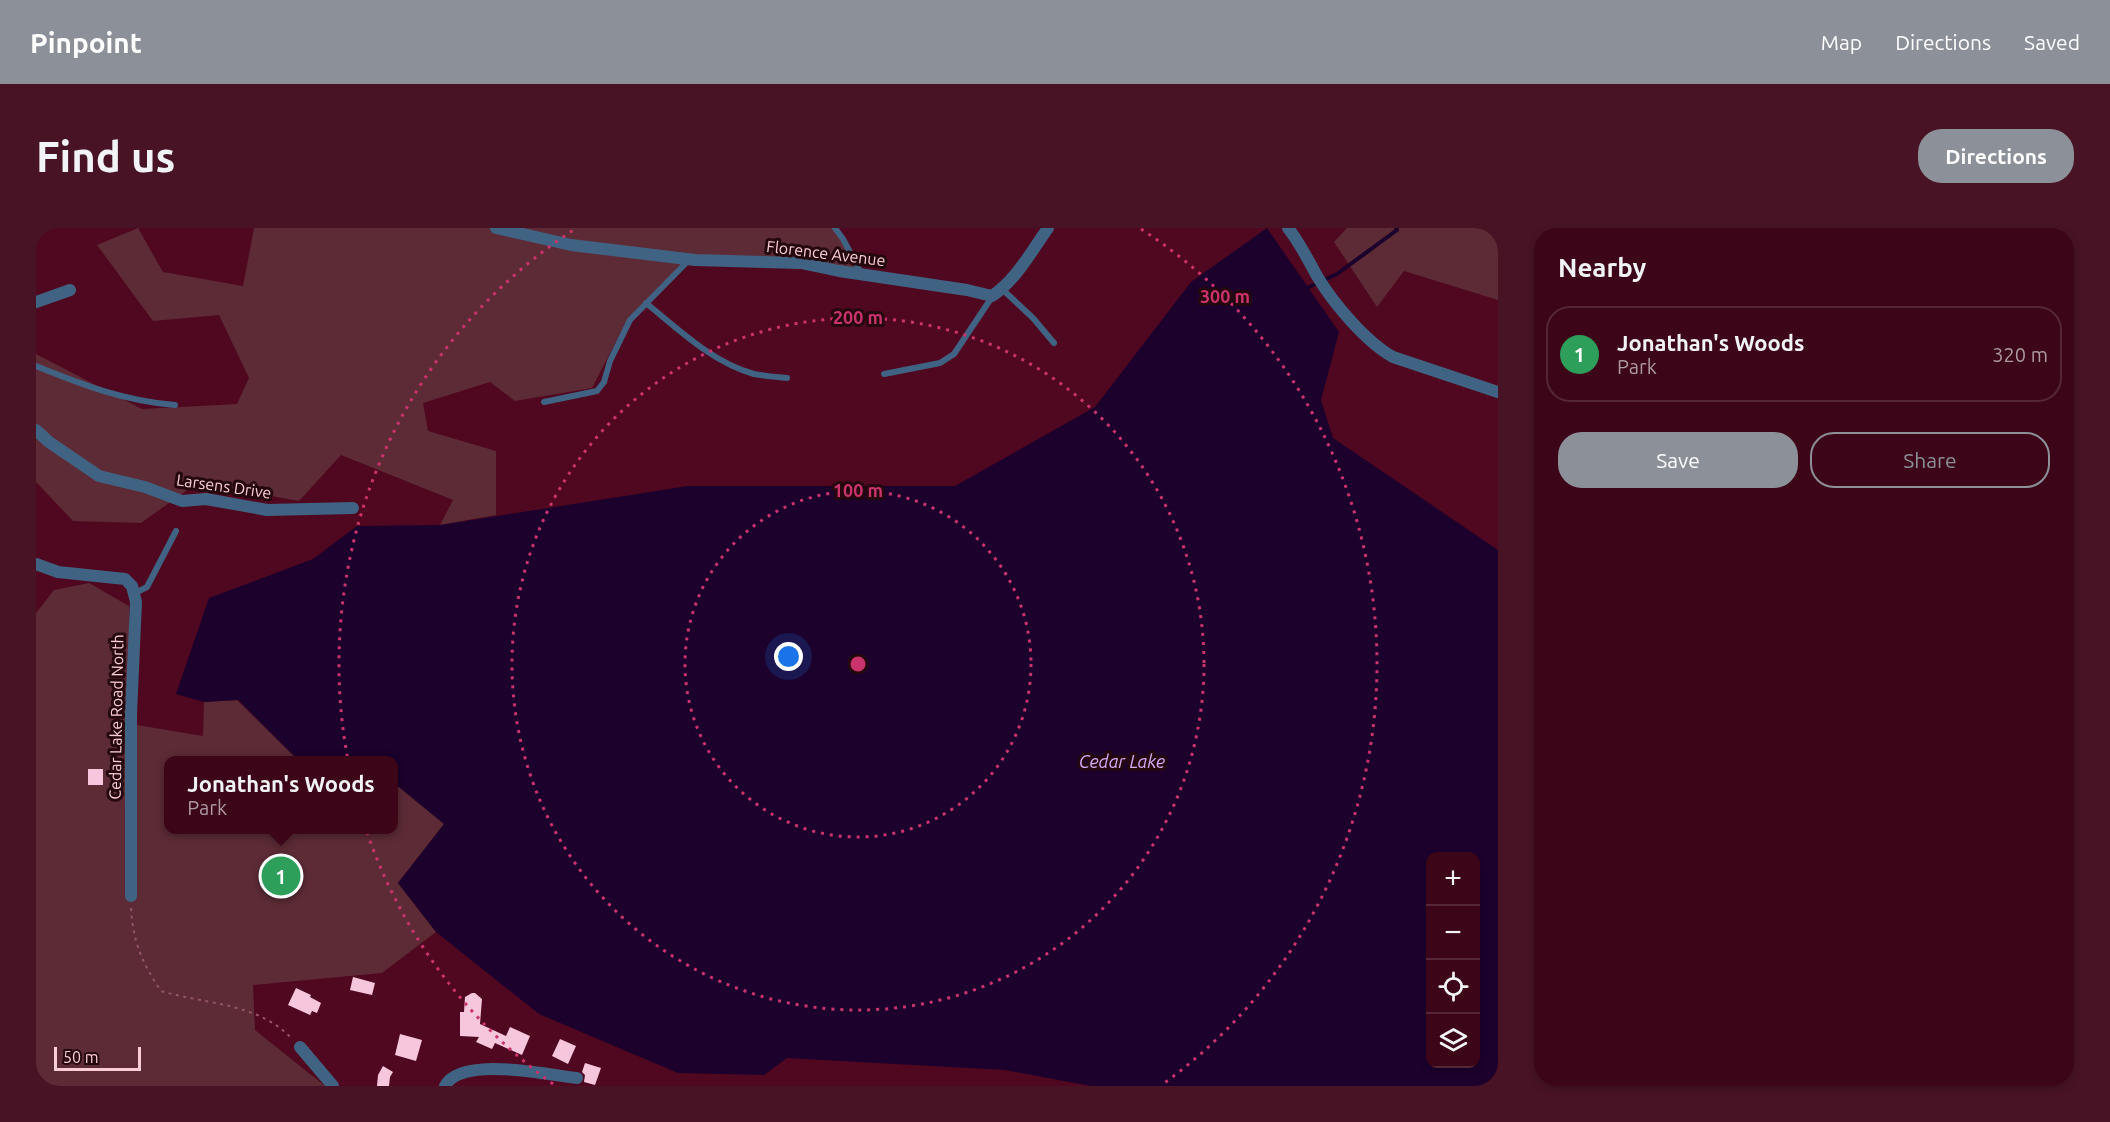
<!DOCTYPE html>
<meta charset="utf-8">
<style>
body{margin:0;font-family:Ubuntu,sans-serif;background:#471325;color:#f1f3f6}
.controls{position:absolute;right:18px;bottom:18px;display:grid;overflow:hidden;border-radius:12px;box-shadow:0 3px 9px #0003}
.controls button{width:54px;height:54px;display:grid;place-items:center;padding:0;border:0;border-bottom:2px solid #552637;background:#3c0518;color:#f1f3f6;font:30px sans-serif}
.scale{position:absolute;left:18px;bottom:15px;width:87px;box-sizing:border-box;padding-left:6px;border:3px solid #fbcdd4;border-top:0;font-size:16px;line-height:21px;white-space:nowrap;color:#fbcdd4;-webkit-text-stroke:4px #25070e;paint-order:stroke}
.you{position:absolute;left:753px;top:429px;width:21px;height:21px;margin:-15px;border:4px solid #fff;border-radius:50%;background:#1a73e8;box-shadow:0 0 0 9px #1a73e833}
.badge{display:grid;place-items:center;width:39px;height:39px;border-radius:50%;background:#8c9099;color:#fff;font-size:20px;font-weight:700}
.pin{position:absolute;translate:-50% -50%;border:3px solid #fff;box-shadow:0 2px 6px #0006}
.popup{position:absolute;left:128px;top:528px;width:234px;height:78px;box-sizing:border-box;display:grid;place-content:center;border-radius:12px;background:#3c0518;filter:drop-shadow(0 2px 4px #0005);font-size:20px;white-space:nowrap;color:#ac99a2}
.popup b{font-size:22px;color:#f1f3f6}
.popup::after{content:'';position:absolute;left:50%;top:100%;margin-left:-12px;border:12px solid transparent;border-top-color:#3c0518}
.list{margin:0;padding:0;list-style:none}
h2{display:flex;justify-content:space-between;align-items:center;height:78px;margin:0;padding:0 24px;font-size:26px}
h2 small{font-size:20px;font-weight:400;color:#ac99a2}
.list li{display:grid;grid-template-columns:39px 1fr auto;gap:18px;align-items:center;box-sizing:border-box;height:96px;margin:0 12px 12px;padding:0 12px;border:2px solid #552637;border-radius:24px}
.list b{display:block;font-size:22px;white-space:nowrap}
.list p{margin:0;font-size:20px;white-space:nowrap;color:#ac99a2}
.list em{font-size:20px;font-style:normal;color:#ac99a2}
.actions{display:flex;gap:12px;padding:18px 24px}
.actions a{flex:1;padding:14px 0;border:2px solid #8c9099;border-radius:24px;text-align:center;font-size:21px;color:#8c9099}
.actions .main{background:#8c9099;color:#fff}
.icon{flex:none;width:33px;height:33px;fill:none;stroke:currentColor;stroke-width:2;stroke-linecap:round;stroke-linejoin:round}
.map{position:relative;flex:none;width:1462px;height:858px;overflow:hidden;border-radius:24px}
header{display:flex;align-items:center;gap:36px;box-sizing:border-box;height:84px;padding:0 30px;background:#8c9099;color:#fff}
header strong{font-size:28px}
nav{display:flex;gap:33px;margin-inline-start:auto;font-size:21px}
.intro{display:flex;align-items:center;justify-content:space-between;box-sizing:border-box;height:144px;padding:0 36px}
h1{margin:0;font-size:42px}
.button{padding:15px 27px;border-radius:24px;background:#8c9099;color:#fff;font-size:21px;font-weight:700}
main{display:flex;gap:36px;padding:0 36px}
aside{flex:1;background:#3c0518;border-radius:24px;box-shadow:0 3px 9px #0003}
.map>svg:first-child{display:block}
.green{fill:#5c2b36}
.water{fill:#1b012c;fill-rule:evenodd}
.lines{fill:none;stroke-linecap:round;stroke-linejoin:round}
.stream{stroke:#1b012c;stroke-width:4}
.building{fill:#f6c6dd}
.path{stroke:#935567;stroke-width:2;stroke-dasharray:3 4.5;stroke-linecap:butt}
.service{stroke:#416383;stroke-width:6}
.minor{stroke:#416383;stroke-width:12}
.ring{fill:none;stroke:#cb336d;stroke-width:3;stroke-dasharray:3 6}
.labels{text-anchor:middle;stroke-width:6;stroke-linejoin:round;paint-order:stroke}
.street-label{font-size:16px;fill:#fbcdd4;stroke:#25070e}
.water-label{font-size:18px;font-style:italic;fill:#d3abf8;stroke:#25070e}
.centre{fill:#cb336d;stroke:#25070e;stroke-width:3}
.ring-label{font-size:18px;text-anchor:middle;font-weight:bold;fill:#cb336d;stroke:#25070e;stroke-width:6;stroke-linejoin:round;paint-order:stroke}
</style>
<header>
<strong>Pinpoint</strong>
<nav><a>Map</a><a>Directions</a><a>Saved</a></nav>
</header>
<div class="intro"><h1>Find us</h1><a class="button">Directions</a></div>
<main>
<div class="map">
<svg width="1462" height="858" viewBox="0 0 1462 858">
<rect width="100%" height="100%" fill="#500720"/>
<path class="green" d="M102 0 127 44 207 58 218 0H800L825 44 654 32 590 94 556 160 479 173 454 154 387 175 392 203 460 223V287L404 297 417 272 305 227 263 273 161 255 105 295 37 293 0 254V126L106 181 201 176 213 150 183 87 117 93 61 17Z
M1311 0H1462V72L1368 43 1341 79 1298 14Z
M53 355 93 378 95 496 167 508 168 474 201 472 262 532H132V602H358V555L396 586H401L408 596 362 655 400 704 346 745 217 757 219 802 289 858H0V385L18 362Z"/>
<path class="water" d="M1231 0 1303 104 1285 172 1297 210 1462 322V858H1055L969 842 751 830 728 847 642 845 503 786 400 704 362 655 408 596 358 555V532H262L202 472 168 474 140 466 173 370 277 331 321 298 404 297 652 258H919L1059 179 1155 54ZM1394 628H1440V836H1394Z"/>
<g class="lines">
<path class="stream" d="M1273 59 1301 46 1361 2 1360 0"/>
</g>
<path class="building" d="M52 541H67V557H52Z
M317 749 339 755 336 767 314 762Z
M260 760 275 767 274 769 285 775 281 785 276 783 274 787 252 777Z
M436 765H439L446 771 444 796 470 808 474 799 494 808 486 827 459 815 456 821 440 814 443 809 424 808V784H428L429 769Z
M364 806 386 812 380 833 359 827Z
M524 811 540 818 532 836 516 828Z
M549 835 565 840 559 857 548 854 549 847 546 844Z
M347 838 357 844 354 849 353 858H341L342 847Z"/>
<g class="lines">
<path class="path" d="M95 680C97 714 106 735 125 763 168 776 224 775 256 811"/>
<path class="service" d="M799 0 807 11 825 45
M966 61 997 90 1018 115
M610 75C642 101 677 135 718 146 729 148 740 149 751 150
M0 138C47 157 88 173 139 177
M848 146 904 135 918 126 956 69
M508 174 561 163 568 154 574 133 594 92 653 32
M99 365 111 359 140 303"/>
<path class="minor" d="M460 0 535 17 659 32 765 35 803 43 931 62 956 68C980 52 995 24 1012 0
M1252 0C1264 15 1272 32 1281 48 1297 75 1330 114 1357 129L1462 164
M0 74 34 62
M0 202 13 214 63 248 109 259 146 273 170 271 231 282 317 280
M0 336 22 344 89 351 96 358 100 374 95 486V668
M264 819 297 858
M409 858C425 827 512 847 541 850"/>
</g>
<g class="ring">
<circle cx="822" cy="436" r="173"/>
<circle cx="822" cy="436" r="346"/>
<path d="M517 856A519 519 0 0 1 539 1M1105 1A519 519 0 0 1 1127 856"/>
</g>
<g class="labels">
<g class="street-label">
<text transform="translate(790 25) rotate(7)" y="6">Florence Avenue</text>
<text transform="translate(188 258) rotate(8)" y="6">Larsens Drive</text>
<text transform="translate(80 489) rotate(-89)" y="6">Cedar Lake Road North</text>
</g>
<g class="water-label">
<text x="1086" y="540">Cedar Lake</text>
</g>
</g>
<circle cx="822" cy="436" r="9" class="centre"/>
<g class="ring-label">
<text x="1189" y="75">300 m</text>
<text x="822" y="96">200 m</text>
<text x="822" y="269">100 m</text>
</g>
</svg>
<div class="controls">
<button>+</button>
<button>−</button>
<button><svg class="icon" aria-label="locate" viewBox="0 0 24 24"><circle cx="12" cy="12" r="6"/><path d="M12 2v4M12 18v4M2 12h4M18 12h4"/></svg></button>
<button><svg class="icon" aria-label="layers" viewBox="0 0 24 24"><path d="M12 4l9 5-9 5-9-5zM3 14l9 5 9-5"/></svg></button>
</div>
<div class="scale">50 m</div>
<div class="you"></div>
<div class="pin badge" style="left:245px;top:648px;background:#2e9e5b">1</div>
<div class="popup"><b>Jonathan's Woods</b>Park</div>
</div>
<aside>
<h2>Nearby<small></small></h2>
<ul class="list">
<li><span class="badge" style="background:#2e9e5b">1</span><div><b>Jonathan's Woods</b><p>Park</p></div><em>320 m</em></li>
</ul>
<div class="actions"><a class="main">Save</a><a>Share</a></div>
</aside>
</main>
